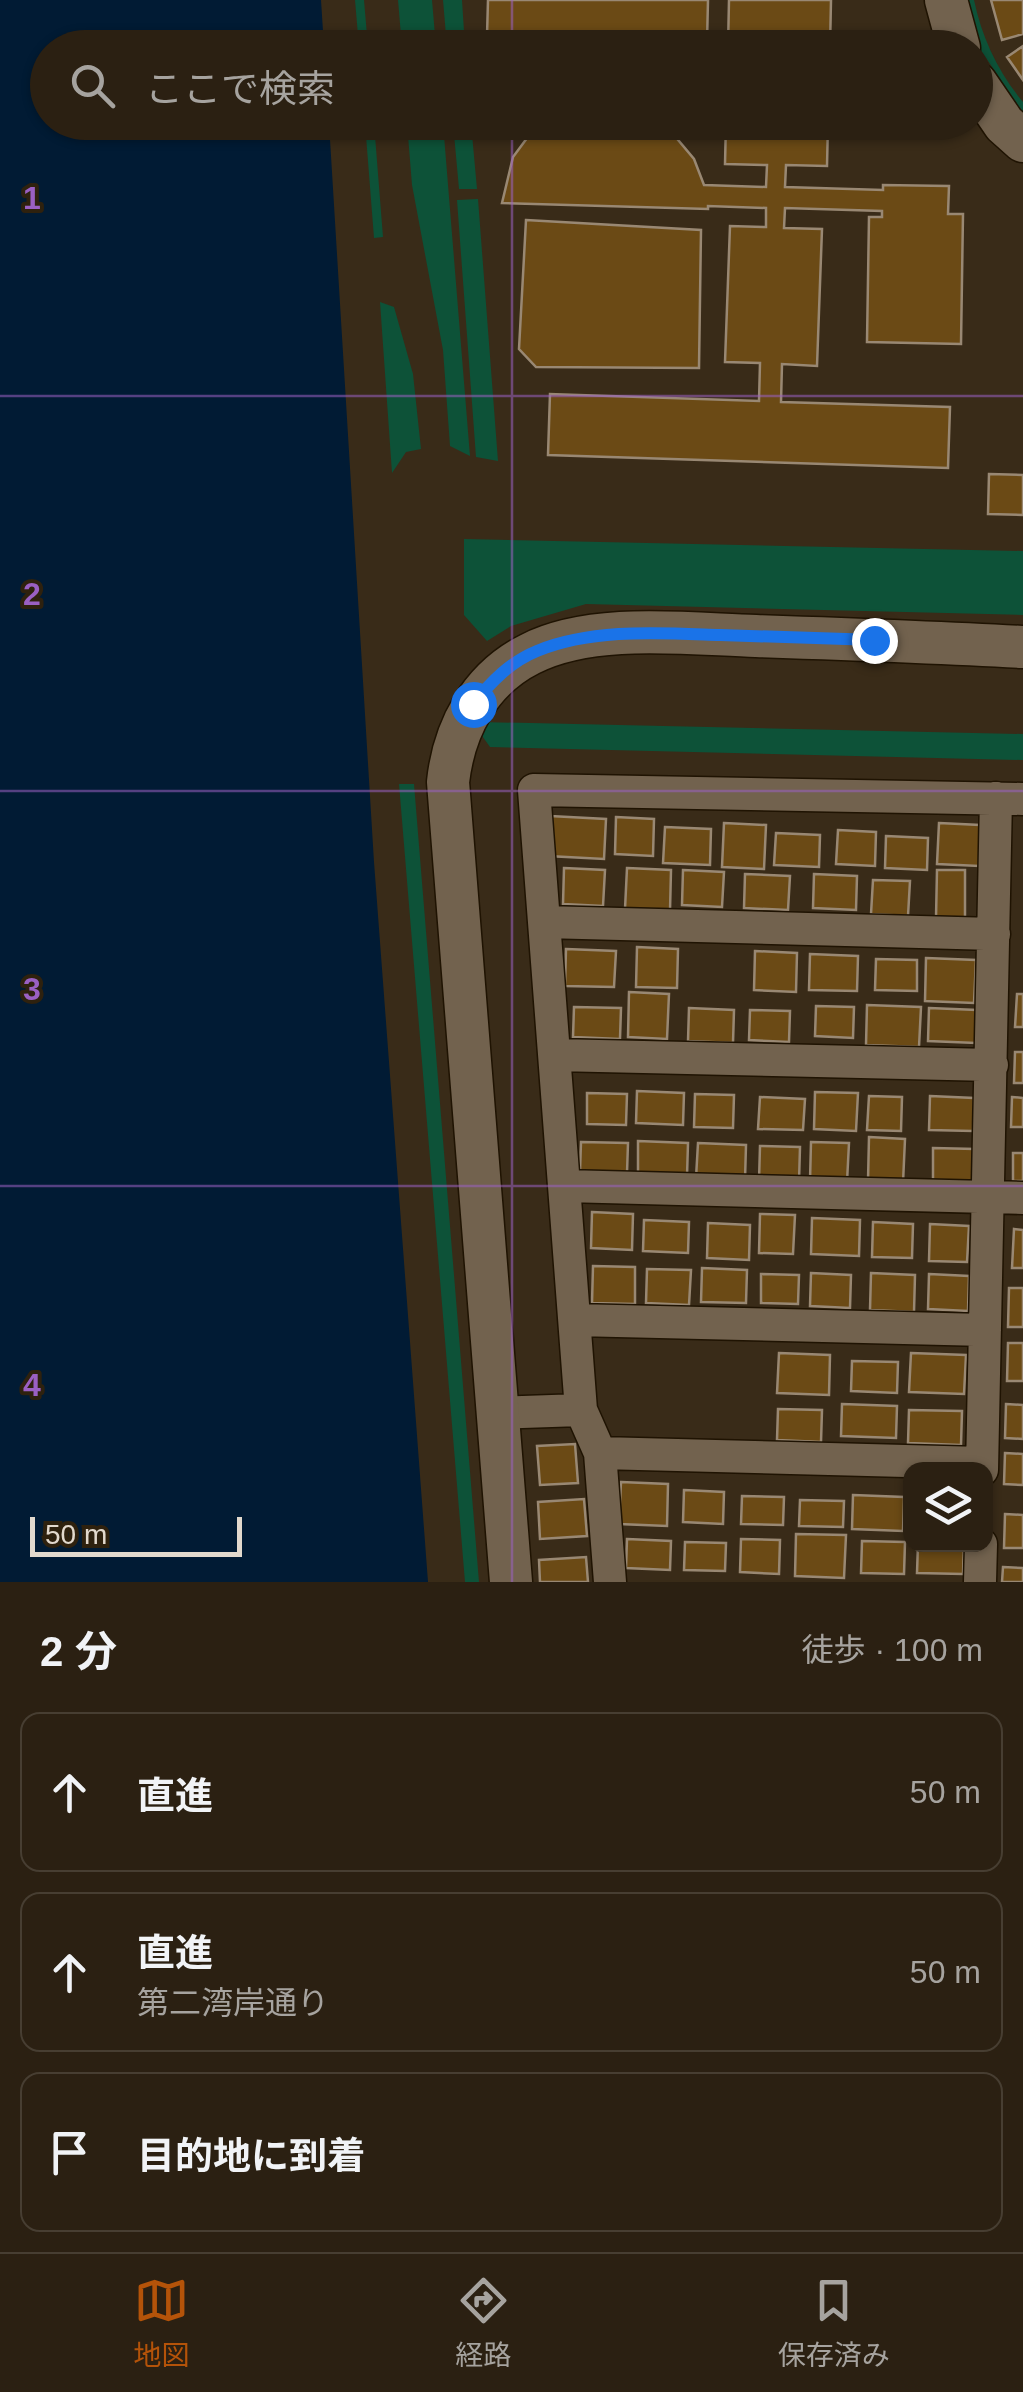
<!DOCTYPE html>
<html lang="ja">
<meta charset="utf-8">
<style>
body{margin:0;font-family:Arial,"Noto Sans JP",sans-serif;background:#33281b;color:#f1f3f6}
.controls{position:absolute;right:30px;bottom:30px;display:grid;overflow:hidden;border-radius:20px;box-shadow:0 2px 8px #0004}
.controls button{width:90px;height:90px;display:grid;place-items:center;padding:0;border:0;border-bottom:2px solid #473e32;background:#2b2012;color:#f1f3f6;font:50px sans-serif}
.scale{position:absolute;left:30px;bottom:25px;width:212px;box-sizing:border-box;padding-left:10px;border:5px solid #e2d9cd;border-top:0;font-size:28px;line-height:35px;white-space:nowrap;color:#e2d9cd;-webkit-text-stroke:8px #2e210e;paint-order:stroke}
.stop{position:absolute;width:30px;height:30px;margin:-22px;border:8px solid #1a73e8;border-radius:50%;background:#fff}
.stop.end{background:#1a73e8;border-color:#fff;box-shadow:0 2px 10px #0008}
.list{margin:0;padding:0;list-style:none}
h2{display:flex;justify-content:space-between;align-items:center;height:130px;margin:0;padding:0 40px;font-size:42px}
h2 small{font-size:32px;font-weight:400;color:#a6a39f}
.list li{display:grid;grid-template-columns:65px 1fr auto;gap:30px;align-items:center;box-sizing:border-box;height:160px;margin:0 20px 20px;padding:0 20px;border:2px solid #473e32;border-radius:20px}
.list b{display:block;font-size:38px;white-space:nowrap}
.list p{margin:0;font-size:32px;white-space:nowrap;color:#a6a39f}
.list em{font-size:32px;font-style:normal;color:#a6a39f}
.icon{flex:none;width:55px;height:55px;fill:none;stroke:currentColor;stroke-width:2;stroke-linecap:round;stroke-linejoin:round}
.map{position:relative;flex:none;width:1023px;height:1582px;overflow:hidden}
.search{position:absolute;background:#2b2012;box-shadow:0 2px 8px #0004;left:30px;right:30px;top:30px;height:110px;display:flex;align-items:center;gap:25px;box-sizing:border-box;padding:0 35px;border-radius:55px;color:#a6a39f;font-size:38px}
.sheet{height:670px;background:#2b2012}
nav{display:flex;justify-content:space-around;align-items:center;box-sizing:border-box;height:140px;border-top:2px solid #473e32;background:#2b2012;font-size:28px;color:#a6a39f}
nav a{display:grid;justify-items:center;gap:5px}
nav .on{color:#b45309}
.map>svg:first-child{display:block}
.green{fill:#0d5238}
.water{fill:#011b34}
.building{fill:#6b4a15;stroke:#998873;stroke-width:2.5}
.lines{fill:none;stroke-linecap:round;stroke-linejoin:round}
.minor-casing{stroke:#1f1302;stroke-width:35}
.tertiary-casing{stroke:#1f1302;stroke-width:45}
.minor{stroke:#72624e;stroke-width:32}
.tertiary{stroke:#72624e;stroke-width:42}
.route{stroke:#1a73e8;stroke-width:12}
.grid{fill:none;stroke:#9a60c3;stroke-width:2.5;stroke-opacity:0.55}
.grid-label{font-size:32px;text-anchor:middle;font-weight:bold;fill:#9a60c3;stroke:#2e210e;stroke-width:8;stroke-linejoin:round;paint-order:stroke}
</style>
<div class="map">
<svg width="1023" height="1582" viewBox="0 0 1023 1582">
<rect width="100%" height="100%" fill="#392b18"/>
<path class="green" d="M355 0H364L368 47H359Z
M398 0H432L436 47H402Z
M443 0H462L465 47H447Z
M967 0H974C982 38 998 72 1023 102V113L980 49Z
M365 123H374L383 237 374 238Z
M407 123H443L470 456 450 446 443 350 412 185Z
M453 123H471L477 189H459Z
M478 199 498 461 476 457 457 200Z
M380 302 394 307 413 374 421 449 406 452 392 473Z
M464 539 1023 551V615L586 604 511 626 487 641 464 615Z
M480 722 1023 734V760L490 747 480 733Z
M399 784H414L479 1582H465Z"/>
<path class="water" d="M0 0H321L324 47 48 48V122L329 123 374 862 428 1582H0Z"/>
<path class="building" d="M488 0H708L707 42 487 36Z
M729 0H831L830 48H728Z
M991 0H1023V34L1002 40Z
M1023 46V80L1007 57Z
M539 122H663L694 159 704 185 766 187 767 165 725 164 726 122H828L827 166 786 165 785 187 883 190V185L949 186 948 214H963L961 344 867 342 869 217H882V211L785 208 784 228 822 229 817 366 782 364 781 402 950 407 948 468 548 455 550 394 759 401 760 363 725 362 730 226 766 227V208L708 206V209L502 203 513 157Z
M526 220 701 230 699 368 536 367 519 349Z
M989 474 1023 475V515L988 514Z
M550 816 606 819 604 859 548 856Z
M616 817 654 819 653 856 615 854Z
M724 823 766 825 764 869 722 867Z
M939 823 980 825 979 866 937 864Z
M665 827 711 829 710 865 663 863Z
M838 830 876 832 875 866 836 864Z
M776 833 820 835 819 867 774 865Z
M886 836 928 838 927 870 885 868Z
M564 868 605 870 603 906 563 904Z
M627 868 671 870 670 911 625 909Z
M683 870 724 872 722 907 682 905Z
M937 870H965V918H936Z
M745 874 790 876 788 910 744 908Z
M814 874 857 876 856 910 813 908Z
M873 880 910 881 908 916 871 914Z
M637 947 678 949 677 988 636 987Z
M566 949 616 951 614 987 565 986Z
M755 951 797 953 796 992 754 990Z
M810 954 858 956 857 991 809 990Z
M926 958 976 960 974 1003 925 1001Z
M876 959 917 960V991L875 990Z
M629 992 669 994 667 1039 628 1037Z
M1017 994H1023V1027H1015Z
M867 1005 921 1007 919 1047 866 1045Z
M816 1006 854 1007 853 1038 815 1036Z
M574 1007 621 1008 620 1039 573 1037Z
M689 1008 734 1010 733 1043 688 1041Z
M929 1008 977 1010 976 1043 928 1041Z
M750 1010 790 1011 789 1042 749 1040Z
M1015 1052H1023V1083H1014Z
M637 1091 684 1093 683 1125 636 1123Z
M815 1092 858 1093 856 1131 814 1129Z
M587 1093 627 1094 626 1125 587 1124Z
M695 1094 734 1095 733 1128 694 1127Z
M869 1096 902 1097 901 1131 867 1130Z
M930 1096 974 1098 973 1131 929 1130Z
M760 1097 805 1099 803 1130 758 1129Z
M1012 1097 1023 1098V1127H1011Z
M869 1137 905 1139 903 1183 868 1181Z
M638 1141 688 1143 687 1176 638 1174Z
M581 1142 628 1143 627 1173 580 1171Z
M811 1142 849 1143 847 1182 810 1181Z
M698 1143 746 1145 745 1180 696 1178Z
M760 1146 800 1147 799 1182 759 1181Z
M933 1148 975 1149 974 1182 933 1180Z
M1013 1153H1023V1181H1013Z
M592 1212 633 1214 632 1250 591 1248Z
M760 1214 795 1215 793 1254 759 1253Z
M812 1218 860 1220 859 1256 811 1254Z
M644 1220 689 1222 688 1253 643 1251Z
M873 1222 913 1224 912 1258 872 1257Z
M708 1223 750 1225 749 1260 707 1258Z
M930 1224 969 1226 967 1262 929 1261Z
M1014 1229 1023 1230V1268H1012Z
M593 1266 635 1267V1304L592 1303Z
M702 1268 747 1270 746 1303 701 1302Z
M647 1269 691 1270 689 1305 646 1303Z
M811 1273 851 1275 850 1308 810 1306Z
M871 1273 915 1275 914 1312 870 1310Z
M761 1274 799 1275 798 1304 761 1303Z
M929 1274 969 1276 968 1311 928 1309Z
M1009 1288H1023V1327H1008Z
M1008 1343H1023V1381H1007Z
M779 1353 830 1355 829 1395 777 1393Z
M911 1353 966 1355 964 1394 909 1392Z
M852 1361 898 1362 897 1393 851 1391Z
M842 1404 897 1406 896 1438 841 1436Z
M1006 1404 1023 1405V1439L1005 1438Z
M778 1409 822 1410 821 1442 777 1440Z
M909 1410 962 1411 961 1445 908 1443Z
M575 1444 578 1483 540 1485 537 1446Z
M1005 1453 1023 1454V1485L1004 1484Z
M621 1482 668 1484 667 1526 619 1524Z
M684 1490 724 1492 723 1524 683 1522Z
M853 1495 904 1497 903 1531 852 1529Z
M742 1496 784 1497 783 1525 741 1524Z
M584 1499 587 1536 540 1539 538 1502Z
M800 1500 844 1501 843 1527 799 1526Z
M1005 1514 1023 1515V1548H1004Z
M796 1534 846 1535 844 1578 795 1576Z
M627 1539 671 1541 670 1570 626 1568Z
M741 1539 780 1540 779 1574 740 1572Z
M862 1541 905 1542 904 1574 861 1573Z
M685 1542 726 1543 725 1571 684 1570Z
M918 1544H964L963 1574 917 1573Z
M586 1557 588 1582H540L539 1560Z
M1003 1567 1023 1568V1582H1002Z"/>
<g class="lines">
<defs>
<path id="minor" d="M544 922 994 934
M555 1055 992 1065
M565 1186 1023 1198
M575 1320 985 1330
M581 1410 534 790 1023 799
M497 1413 581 1410 600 1453 610 1582
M600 1453 982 1463
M982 1470 996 798
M980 1582 981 1544"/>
<path id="tertiary" d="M946 0 959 48
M976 83 1004 124 1023 141
M511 1582 448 782C454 728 480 679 530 654 592 622 688 634 756 636 845 639 934 642 1023 647"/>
</defs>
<use href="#minor" class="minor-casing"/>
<use href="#tertiary" class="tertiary-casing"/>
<use href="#minor" class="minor"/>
<use href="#tertiary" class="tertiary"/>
</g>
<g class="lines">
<path class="route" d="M473 704C491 682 510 662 537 651 593 628 660 633 720 635 772 637 823 638 874 640"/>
</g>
<path class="grid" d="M512 0V48M512 122V1582M0 396H1023M0 791H1023M0 1186H1023"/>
<g class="grid-label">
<text x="32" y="209">1</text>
<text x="32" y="605">2</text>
<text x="32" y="1000">3</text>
<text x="32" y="1396">4</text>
</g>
</svg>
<div class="controls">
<button><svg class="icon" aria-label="layers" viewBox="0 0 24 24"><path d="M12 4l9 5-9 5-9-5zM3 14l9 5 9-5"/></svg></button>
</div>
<div class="scale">50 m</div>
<div class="stop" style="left:473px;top:704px"></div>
<div class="stop end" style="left:874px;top:640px"></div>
<div class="search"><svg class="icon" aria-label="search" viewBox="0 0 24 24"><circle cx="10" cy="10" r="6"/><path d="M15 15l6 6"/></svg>ここで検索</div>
</div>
<section class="sheet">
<h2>2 分<small>徒歩 · 100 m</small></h2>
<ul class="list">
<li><svg class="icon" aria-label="ahead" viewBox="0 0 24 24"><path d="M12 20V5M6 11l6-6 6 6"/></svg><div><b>直進</b></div><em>50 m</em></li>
<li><svg class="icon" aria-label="ahead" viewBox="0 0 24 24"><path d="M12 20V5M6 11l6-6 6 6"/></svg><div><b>直進</b><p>第二湾岸通り</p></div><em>50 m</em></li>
<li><svg class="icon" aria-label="arrive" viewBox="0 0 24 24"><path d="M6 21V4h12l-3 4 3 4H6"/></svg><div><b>目的地に到着</b></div></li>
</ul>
</section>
<nav>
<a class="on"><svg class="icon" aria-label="map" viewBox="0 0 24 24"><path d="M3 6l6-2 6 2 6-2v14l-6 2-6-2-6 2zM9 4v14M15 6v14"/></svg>地図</a>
<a><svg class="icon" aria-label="directions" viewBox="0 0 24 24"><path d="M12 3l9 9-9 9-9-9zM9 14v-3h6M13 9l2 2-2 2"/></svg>経路</a>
<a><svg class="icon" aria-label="saved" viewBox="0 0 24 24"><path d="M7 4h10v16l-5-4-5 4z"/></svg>保存済み</a>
</nav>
